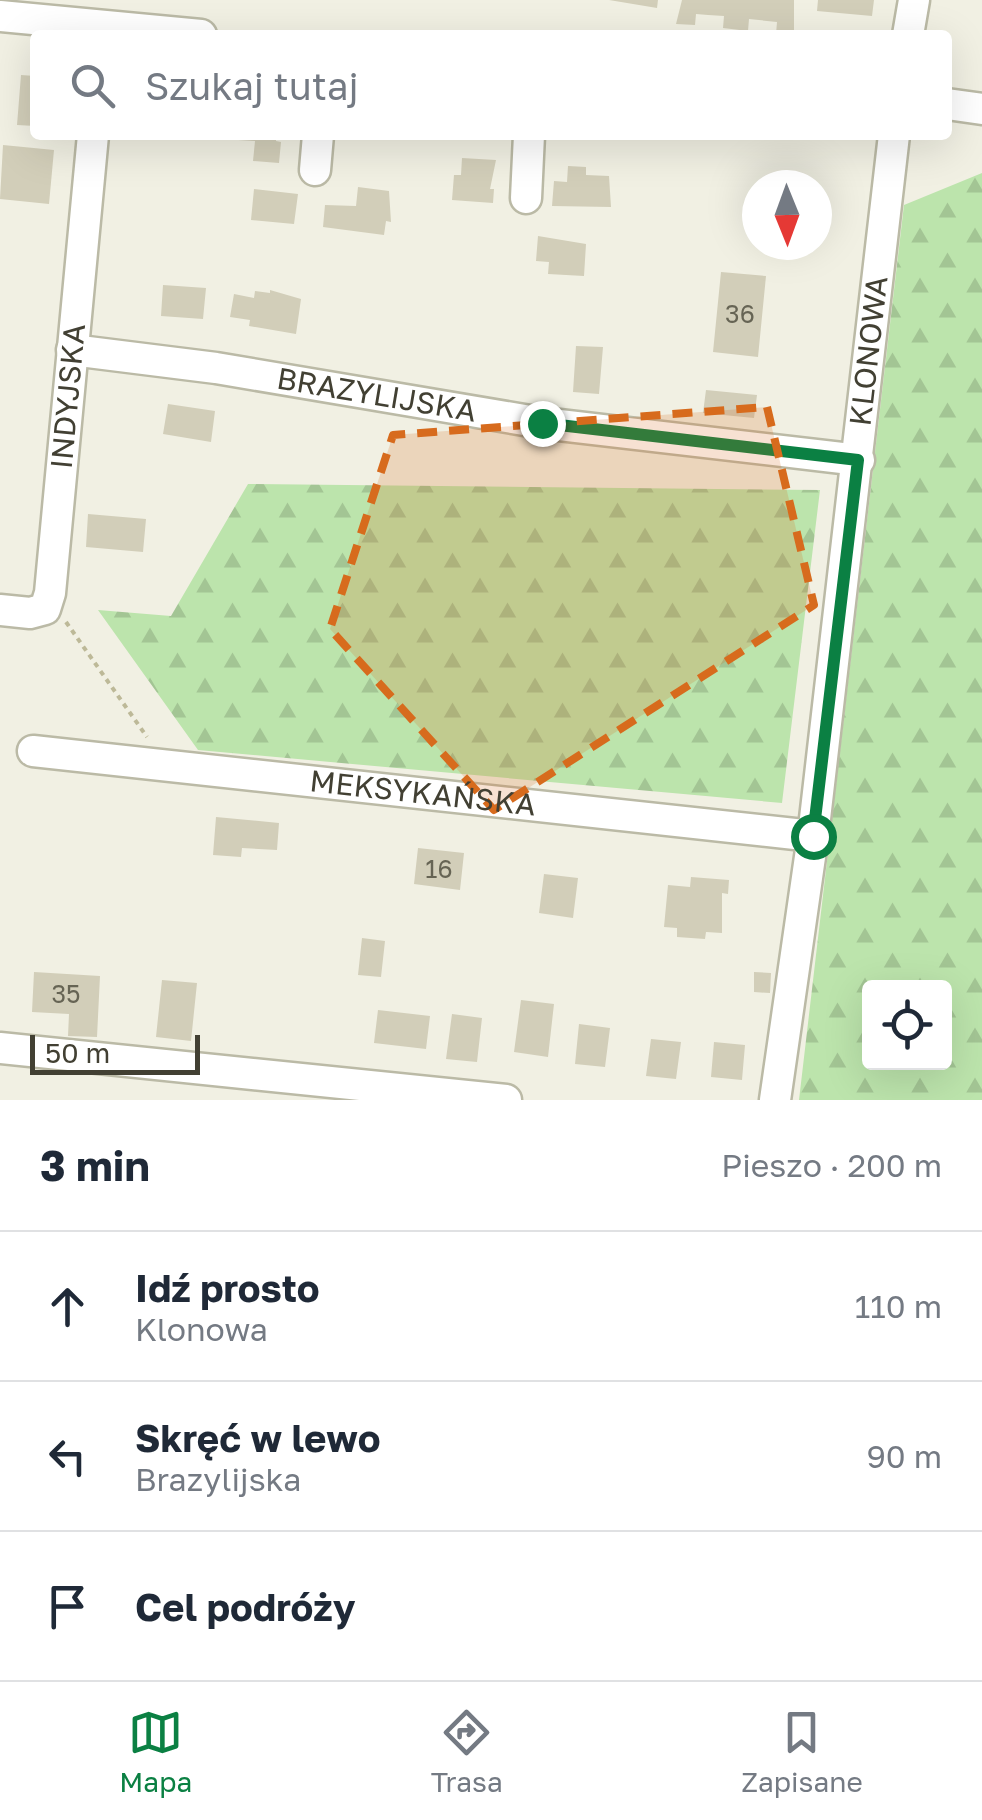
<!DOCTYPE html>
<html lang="pl">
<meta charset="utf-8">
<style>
body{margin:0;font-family:"Golos Text",sans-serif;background:#f2f2f3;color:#1f2937}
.controls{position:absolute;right:30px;bottom:30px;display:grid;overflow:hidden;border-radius:10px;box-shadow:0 10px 40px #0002}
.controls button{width:90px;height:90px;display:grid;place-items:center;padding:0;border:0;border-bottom:2px solid #e0e1e3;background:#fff;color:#1f2937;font:50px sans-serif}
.compass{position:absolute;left:742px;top:170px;width:90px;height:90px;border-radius:50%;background:#fff;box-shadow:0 10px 40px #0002;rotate:179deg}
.scale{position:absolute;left:30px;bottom:25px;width:170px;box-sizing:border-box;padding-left:10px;border:5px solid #424033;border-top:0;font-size:28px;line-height:35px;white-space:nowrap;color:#424033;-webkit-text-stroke:8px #fff;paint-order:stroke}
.stop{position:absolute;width:30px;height:30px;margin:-22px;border:8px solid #0b8043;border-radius:50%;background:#fff}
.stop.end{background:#0b8043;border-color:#fff;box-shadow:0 2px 10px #0008}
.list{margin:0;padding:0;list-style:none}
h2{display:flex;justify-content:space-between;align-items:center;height:130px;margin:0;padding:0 40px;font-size:42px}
h2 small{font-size:32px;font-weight:400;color:#747a83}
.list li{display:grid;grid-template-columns:65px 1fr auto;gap:30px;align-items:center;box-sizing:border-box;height:150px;padding:0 40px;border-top:2px solid #e0e1e3}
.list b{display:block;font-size:38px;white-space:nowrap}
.list p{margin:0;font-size:32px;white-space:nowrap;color:#747a83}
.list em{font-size:32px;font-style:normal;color:#747a83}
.icon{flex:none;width:55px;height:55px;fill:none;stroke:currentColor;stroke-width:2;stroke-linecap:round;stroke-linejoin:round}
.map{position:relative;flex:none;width:982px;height:1100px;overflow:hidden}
.search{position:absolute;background:#fff;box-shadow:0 10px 40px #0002;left:30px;right:30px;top:30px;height:110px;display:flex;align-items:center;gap:25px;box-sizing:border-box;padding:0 35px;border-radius:10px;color:#747a83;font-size:38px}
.sheet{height:580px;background:#fff}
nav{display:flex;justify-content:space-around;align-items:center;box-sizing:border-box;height:140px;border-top:2px solid #e0e1e3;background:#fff;font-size:28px;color:#747a83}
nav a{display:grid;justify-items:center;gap:5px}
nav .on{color:#0b8043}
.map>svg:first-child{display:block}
.forest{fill:url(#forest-firs);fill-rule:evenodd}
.building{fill:#d2ceb9}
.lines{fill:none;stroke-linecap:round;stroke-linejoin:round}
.minor-casing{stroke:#bbbaa6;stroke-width:35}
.path{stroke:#bdb998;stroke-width:4;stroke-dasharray:5 5;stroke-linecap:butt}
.minor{stroke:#fff;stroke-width:30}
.route{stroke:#0b8043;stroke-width:12}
.marked{fill:#d76b1d;fill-opacity:0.2;stroke:#d76b1d;stroke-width:8;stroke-dasharray:20 12;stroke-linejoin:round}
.labels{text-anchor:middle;stroke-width:8;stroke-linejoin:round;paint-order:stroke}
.number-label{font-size:25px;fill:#666454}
.street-label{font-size:30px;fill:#424033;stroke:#fff}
</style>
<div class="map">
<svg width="982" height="1100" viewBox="0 0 982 1100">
<defs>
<pattern id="forest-firs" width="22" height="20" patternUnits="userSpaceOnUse" patternTransform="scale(2.5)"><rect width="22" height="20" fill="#bce4ac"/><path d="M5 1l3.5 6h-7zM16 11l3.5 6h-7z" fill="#a3c594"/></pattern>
</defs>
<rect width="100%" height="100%" fill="#f1f0e3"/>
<path class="forest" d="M982 173V1100H799L904 205ZM870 988H944V1062H870Z
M248 484 820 490 782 803 198 750 98 610 171 616Z"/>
<path class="building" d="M609 0H658L657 8Z
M682 0H794V35L776 34 777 22 749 19 748 31 723 28 724 16 708 15 696 14 695 25 676 24Z
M818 0H874L872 16 817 11Z
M21 75 35 76V126L17 125Z
M238 135H276V141L281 142 279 163 253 161 255 141 238 140Z
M3 145 54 150 49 204 0 199Z
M462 158 496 160 490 189H494L493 203 452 200 454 175H461Z
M568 166 586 167V175L609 176 611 207 552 206 554 181 567 182Z
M358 187 389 191 391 222 386 221 384 235 323 227 325 205 356 206Z
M254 189 298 194 294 224 251 220Z
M538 236 586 244 584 276 548 274 549 262 536 261Z
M721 272 766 276 758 357 713 352Z
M163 285 206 288 203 319 161 316Z
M270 290 301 299 296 334 249 326 250 320 230 317 234 294 254 298 255 291 270 293Z
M576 346 603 347 599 394 573 392Z
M706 390 757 395 754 418 703 413Z
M168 404 215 411 211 442 163 434Z
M88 514 146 519 143 552 86 547Z
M216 817 279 823 277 850 242 848 241 857 213 855Z
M418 848 464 853 460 890 414 884Z
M544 874 578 878 573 918 539 913Z
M691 877 729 880 728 894 722 893V933L706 932 705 939 677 937V928L664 927 668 885 690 887Z
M362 938 385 941 381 977 358 975Z
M34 972 100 976 97 1037 68 1036 69 1014 32 1012Z
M754 972 771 973 770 993 754 992Z
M162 980 197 983 191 1041 156 1037Z
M521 1000 554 1004 548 1057 514 1052Z
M378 1010 430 1016 426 1049 374 1043Z
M452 1014 482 1018 477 1062 446 1059Z
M579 1024 610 1028 605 1067 575 1064Z
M651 1039 681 1042 676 1079 646 1076Z
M714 1042 745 1045 742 1080 711 1077Z"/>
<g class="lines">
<defs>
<g id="minor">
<path d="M0 16 201 35"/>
<path d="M908 35 914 0"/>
<path d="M947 104 982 109"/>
<path d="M315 170 318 135"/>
<path d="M526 198 529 135"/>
<path id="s1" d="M72 350 216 368 542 423 859 460"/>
<path id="s2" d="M0 610 30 613 45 609 50 593 93 135"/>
<path id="s3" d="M33 751 813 836"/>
<path d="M0 1048 506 1100"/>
<path id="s4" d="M775 1100 813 836 894 135"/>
</g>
</defs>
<use href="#minor" class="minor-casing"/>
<path class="path" d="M66 622 147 737"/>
<use href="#minor" class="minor"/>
</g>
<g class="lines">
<path class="route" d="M542 423 858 460 813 836"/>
</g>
<path class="marked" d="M767 407 814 605 494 810 330 629 393 435Z"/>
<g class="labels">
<g class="number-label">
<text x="740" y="323">36</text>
<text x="439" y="878">16</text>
<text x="66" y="1003">35</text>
</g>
<g class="street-label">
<text dy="10" stroke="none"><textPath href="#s4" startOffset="755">KLONOWA</textPath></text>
<text dy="10" stroke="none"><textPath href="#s2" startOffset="260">INDYJSKA</textPath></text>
<text dy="10" stroke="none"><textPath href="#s1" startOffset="308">BRAZYLIJSKA</textPath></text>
<text dy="10" stroke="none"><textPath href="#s3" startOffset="392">MEKSYKAŃSKA</textPath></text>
</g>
</g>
</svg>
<div class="controls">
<button><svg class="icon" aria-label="locate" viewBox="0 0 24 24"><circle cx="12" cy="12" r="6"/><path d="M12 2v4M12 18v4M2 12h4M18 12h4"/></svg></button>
</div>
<svg class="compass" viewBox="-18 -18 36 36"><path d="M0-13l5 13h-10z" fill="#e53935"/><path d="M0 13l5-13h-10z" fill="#747a83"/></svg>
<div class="scale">50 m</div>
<div class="stop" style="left:813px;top:836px"></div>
<div class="stop end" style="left:542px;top:423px"></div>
<div class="search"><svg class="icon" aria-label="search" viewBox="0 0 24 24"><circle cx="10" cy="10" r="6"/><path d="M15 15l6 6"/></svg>Szukaj tutaj</div>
</div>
<section class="sheet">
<h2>3 min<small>Pieszo · 200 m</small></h2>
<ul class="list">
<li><svg class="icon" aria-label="ahead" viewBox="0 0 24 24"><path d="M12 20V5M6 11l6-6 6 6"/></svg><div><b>Idź prosto</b><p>Klonowa</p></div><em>110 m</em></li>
<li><svg class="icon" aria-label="left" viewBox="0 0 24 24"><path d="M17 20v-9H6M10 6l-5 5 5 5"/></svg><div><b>Skręć w lewo</b><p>Brazylijska</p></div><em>90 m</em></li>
<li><svg class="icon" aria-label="arrive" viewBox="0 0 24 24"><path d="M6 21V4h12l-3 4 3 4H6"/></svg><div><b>Cel podróży</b></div></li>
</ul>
</section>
<nav>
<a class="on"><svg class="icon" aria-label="map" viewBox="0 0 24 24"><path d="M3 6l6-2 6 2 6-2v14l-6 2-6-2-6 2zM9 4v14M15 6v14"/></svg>Mapa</a>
<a><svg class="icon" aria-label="directions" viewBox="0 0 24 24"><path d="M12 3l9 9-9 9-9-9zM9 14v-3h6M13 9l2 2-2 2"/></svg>Trasa</a>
<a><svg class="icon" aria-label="saved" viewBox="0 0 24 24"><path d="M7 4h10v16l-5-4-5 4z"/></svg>Zapisane</a>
</nav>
